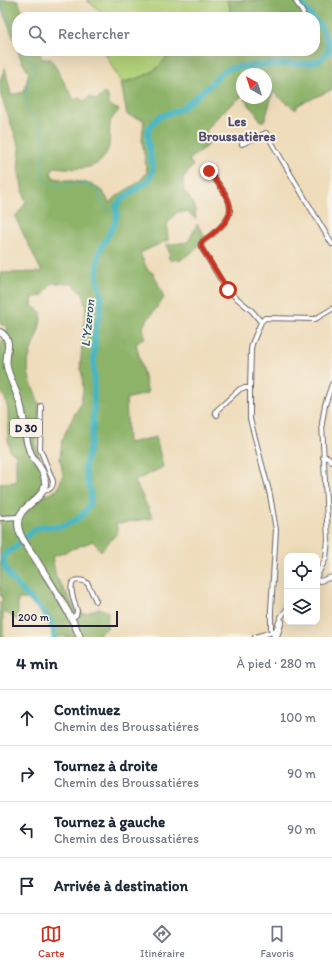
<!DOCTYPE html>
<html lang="fr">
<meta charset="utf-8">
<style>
body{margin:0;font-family:Itim,sans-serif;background:#f2f2f3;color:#1f2937}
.controls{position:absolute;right:12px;bottom:12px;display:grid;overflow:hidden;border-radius:8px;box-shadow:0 4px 16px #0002}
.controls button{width:36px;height:36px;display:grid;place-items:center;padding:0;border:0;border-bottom:1px solid #e0e1e3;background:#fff;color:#1f2937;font:20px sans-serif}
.compass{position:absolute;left:236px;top:68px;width:36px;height:36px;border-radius:50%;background:#fff;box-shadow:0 4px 16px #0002;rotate:321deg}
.scale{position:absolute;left:12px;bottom:10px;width:106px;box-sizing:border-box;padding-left:4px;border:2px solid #22223b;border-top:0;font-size:11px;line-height:14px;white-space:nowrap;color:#22223b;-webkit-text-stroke:3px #f7f3e8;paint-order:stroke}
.stop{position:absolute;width:12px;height:12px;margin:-9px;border:3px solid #c8321e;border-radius:50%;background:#fff}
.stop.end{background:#c8321e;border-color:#fff;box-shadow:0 1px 4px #0008}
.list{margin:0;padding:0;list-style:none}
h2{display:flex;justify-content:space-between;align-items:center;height:52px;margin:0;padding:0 16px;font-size:17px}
h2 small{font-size:13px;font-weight:400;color:#747a83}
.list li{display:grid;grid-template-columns:26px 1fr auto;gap:12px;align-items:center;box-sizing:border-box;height:56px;padding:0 16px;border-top:1px solid #e0e1e3}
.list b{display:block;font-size:15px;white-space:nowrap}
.list p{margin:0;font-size:13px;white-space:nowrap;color:#747a83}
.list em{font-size:13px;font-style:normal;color:#747a83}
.icon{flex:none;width:22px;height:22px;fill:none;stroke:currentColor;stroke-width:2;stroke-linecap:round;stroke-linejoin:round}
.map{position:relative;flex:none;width:332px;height:637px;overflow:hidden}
.search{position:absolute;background:#fff;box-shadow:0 4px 16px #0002;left:12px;right:12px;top:12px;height:44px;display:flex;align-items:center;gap:10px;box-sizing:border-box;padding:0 14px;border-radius:16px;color:#747a83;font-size:15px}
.sheet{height:276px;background:#fff}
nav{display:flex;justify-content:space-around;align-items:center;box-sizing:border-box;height:56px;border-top:1px solid #e0e1e3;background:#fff;font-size:11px;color:#747a83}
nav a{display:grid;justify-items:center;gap:2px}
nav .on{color:#c8321e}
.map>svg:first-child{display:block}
.green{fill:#b2d179;stroke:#6a7a5a}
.forest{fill:#8db369;stroke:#586a52}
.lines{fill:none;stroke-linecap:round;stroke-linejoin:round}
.stream{stroke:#48b6c1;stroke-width:1}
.river{stroke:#48b6c1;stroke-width:6}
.minor-casing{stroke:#696367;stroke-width:6}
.primary-casing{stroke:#696367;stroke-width:8}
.minor{stroke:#fff;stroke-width:4}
.primary{stroke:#fff;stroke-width:6}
.route{stroke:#c8321e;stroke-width:5}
.labels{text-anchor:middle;stroke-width:4;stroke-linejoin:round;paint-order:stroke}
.shield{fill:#f7f3e8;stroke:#62616f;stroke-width:1}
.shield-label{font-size:11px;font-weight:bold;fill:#22223b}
.neighbourhood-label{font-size:13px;font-weight:bold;fill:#534d70;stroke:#f7f3e8}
.water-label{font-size:13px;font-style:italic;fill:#2f566a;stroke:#f7f3e8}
</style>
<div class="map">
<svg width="332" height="637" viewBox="0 0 332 637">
<rect width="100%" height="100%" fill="#f7f3e8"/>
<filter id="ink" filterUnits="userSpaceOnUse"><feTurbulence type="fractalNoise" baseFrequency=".025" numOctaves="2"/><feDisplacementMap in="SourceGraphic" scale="8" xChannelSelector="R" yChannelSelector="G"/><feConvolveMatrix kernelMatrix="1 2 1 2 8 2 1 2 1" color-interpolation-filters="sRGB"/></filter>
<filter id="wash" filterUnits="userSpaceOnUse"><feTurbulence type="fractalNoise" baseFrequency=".012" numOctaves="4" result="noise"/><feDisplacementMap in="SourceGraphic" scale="16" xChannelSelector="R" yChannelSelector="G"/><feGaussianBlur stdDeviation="0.9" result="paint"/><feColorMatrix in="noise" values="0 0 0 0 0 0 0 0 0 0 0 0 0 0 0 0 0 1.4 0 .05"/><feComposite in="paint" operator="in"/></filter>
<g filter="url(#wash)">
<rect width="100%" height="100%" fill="#eedcba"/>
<path class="green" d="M86 0H227L230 7V14L224 17H107L104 13Z
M104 51H171C156 74 146 76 121 83Z"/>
<path class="forest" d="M0 0H18L24 17H17V47L0 5Z
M227 0H332V9L330 11 332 13V91L331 90 298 105 296 110 273 92 265 120 262 122 244 98H266V74H242V96L220 114 206 131 210 143 189 160 193 166 183 178 184 191 194 204 196 219 187 212H177L167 224 168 240 140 253 147 269 154 274 164 298 143 326 145 337 136 344 148 393 126 399 128 443 156 437 163 467 135 481 153 518 116 524 118 532 101 551 93 541 52 557 56 577 76 609 84 614 99 608 108 612 107 628 97 636V637H52C54 624 37 608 29 599H18V620L3 611V637H0V602L3 600 0 594V519L22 518 26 512 45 495 50 494 58 489 63 474 60 459 62 440 74 415 80 406 83 391 82 373 80 370 82 344 86 308 83 293 72 284 52 283 42 296 33 297 32 306 41 312C43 332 27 348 28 369 28 382 38 394 39 407 41 421 33 436 37 450 39 457 43 463 46 470L40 473C41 475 42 479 42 482 41 494 23 507 16 516L0 517V483L16 482V454L10 451 8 440V410L5 398 0 390V347L8 327 0 324V273L42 272 15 217 26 203 18 169 20 149 1 96 0 80 5 68 11 95 24 92 29 72 22 62 18 51H39L42 59H51L74 100 80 98 85 102 89 97 97 100 104 93 108 96 109 105 119 110C116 114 111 119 110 123 109 130 110 138 109 145 103 173 76 169 54 167L51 173 54 178 92 184 103 192 110 203C122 189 138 187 147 172L142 140 144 120 127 115 121 83C146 76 156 74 171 51H315V17H224L230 14V7Z
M197 224 205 237 196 249 179 261 176 259 172 261 168 258 170 254 166 245 188 242Z"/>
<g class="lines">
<path class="stream" d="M1 0 6 16 14 29 17 37
M23 51 35 68V71L25 91V93C26 99 26 106 29 111 30 114 33 116 35 118 41 125 44 135 44 143 45 153 37 179 49 184 61 190 87 178 97 189 99 192 100 197 101 201 103 204 106 208 108 211L118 213"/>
<path class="river" d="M298 0 312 17
M54 637C57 609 1 585 4 558 4 553 10 550 14 548 23 541 29 531 40 527 45 526 48 527 52 527 66 528 83 518 89 505 95 492 84 479 85 466 87 456 91 445 92 434 96 401 92 367 95 334 95 328 98 322 99 316 101 311 101 304 101 298 101 291 98 284 97 277 97 269 97 258 100 251 106 236 120 222 116 206L122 199 149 180 153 169 148 142V129L159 117 181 109 211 84 219 75 230 68 260 65 310 63 320 60 327 53 329 45 321 27 315 20"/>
</g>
</g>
<g filter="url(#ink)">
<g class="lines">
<defs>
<path id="minor" d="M295 0 303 13
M242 144 266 133 332 244
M209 171C234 204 242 214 203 241L201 244V247L227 290 252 311 261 322
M261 322 252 344 251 350 250 388V419L270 495 276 530 271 610V629L274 632
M261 322 265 318 315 319 332 309
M41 406 40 449 53 481C53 487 50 491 43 490
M217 415 215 412 240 389 243 388H250
M323 457H328L332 462
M0 518 20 517
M317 576 326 558 328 540 322 423 325 405 332 384
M317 580 320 581 332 577
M71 618 76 615 77 611C75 602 62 575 84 581L88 584 96 601
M255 637 273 632
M273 637 281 617 287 609
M277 637 282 621"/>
<path id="primary" d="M0 332C15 341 4 353 7 367 10 381 18 393 21 407 25 422 24 440 31 454 36 464 46 472 45 484 43 501 18 506 18 523 18 537 30 549 37 561 48 579 61 598 71 618 75 624 77 631 80 637"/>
</defs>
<use href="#minor" class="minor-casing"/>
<use href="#primary" class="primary-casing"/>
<use href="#minor" class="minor"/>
<use href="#primary" class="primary"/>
</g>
</g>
<g class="lines" filter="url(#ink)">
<path class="route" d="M209 171C234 204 242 214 203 241L201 244V247L228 290"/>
</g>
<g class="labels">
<rect class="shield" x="10" y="419" width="32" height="18" rx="3"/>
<g class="shield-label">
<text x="26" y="432">D 30</text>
</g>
<g class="neighbourhood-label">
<text x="237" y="126">Les<tspan x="237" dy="15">Broussatières</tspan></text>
</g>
<g class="water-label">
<text transform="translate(87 323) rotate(-84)" y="5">L'Yzeron</text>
</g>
</g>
</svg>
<div class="controls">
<button><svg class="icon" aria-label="locate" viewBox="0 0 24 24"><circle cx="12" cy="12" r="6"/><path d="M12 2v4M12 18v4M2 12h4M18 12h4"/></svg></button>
<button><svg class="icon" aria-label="layers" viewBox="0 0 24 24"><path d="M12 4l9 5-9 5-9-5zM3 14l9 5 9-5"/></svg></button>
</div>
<svg class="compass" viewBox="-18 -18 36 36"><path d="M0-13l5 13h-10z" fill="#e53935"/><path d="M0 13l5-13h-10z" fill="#747a83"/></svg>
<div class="scale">200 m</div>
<div class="stop" style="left:228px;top:290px"></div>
<div class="stop end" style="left:209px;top:171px"></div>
<div class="search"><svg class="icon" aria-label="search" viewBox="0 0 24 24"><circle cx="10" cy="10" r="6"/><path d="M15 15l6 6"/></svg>Rechercher</div>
</div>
<section class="sheet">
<h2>4 min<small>À pied · 280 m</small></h2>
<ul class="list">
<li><svg class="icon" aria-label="ahead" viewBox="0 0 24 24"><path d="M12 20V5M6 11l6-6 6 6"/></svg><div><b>Continuez</b><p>Chemin des Broussatiéres</p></div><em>100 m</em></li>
<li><svg class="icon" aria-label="right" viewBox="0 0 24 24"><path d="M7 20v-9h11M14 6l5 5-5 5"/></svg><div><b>Tournez à droite</b><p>Chemin des Broussatiéres</p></div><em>90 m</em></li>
<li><svg class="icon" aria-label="left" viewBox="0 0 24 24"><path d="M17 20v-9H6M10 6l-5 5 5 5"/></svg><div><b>Tournez à gauche</b><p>Chemin des Broussatiéres</p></div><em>90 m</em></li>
<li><svg class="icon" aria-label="arrive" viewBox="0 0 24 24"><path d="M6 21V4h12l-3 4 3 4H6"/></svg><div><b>Arrivée à destination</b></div></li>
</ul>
</section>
<nav>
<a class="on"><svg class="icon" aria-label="map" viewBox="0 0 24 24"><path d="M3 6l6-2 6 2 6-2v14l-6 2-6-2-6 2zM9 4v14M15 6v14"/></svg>Carte</a>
<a><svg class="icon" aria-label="directions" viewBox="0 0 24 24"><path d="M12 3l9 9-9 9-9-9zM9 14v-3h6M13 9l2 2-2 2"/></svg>Itinéraire</a>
<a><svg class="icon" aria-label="saved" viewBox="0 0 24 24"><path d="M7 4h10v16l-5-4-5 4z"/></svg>Favoris</a>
</nav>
